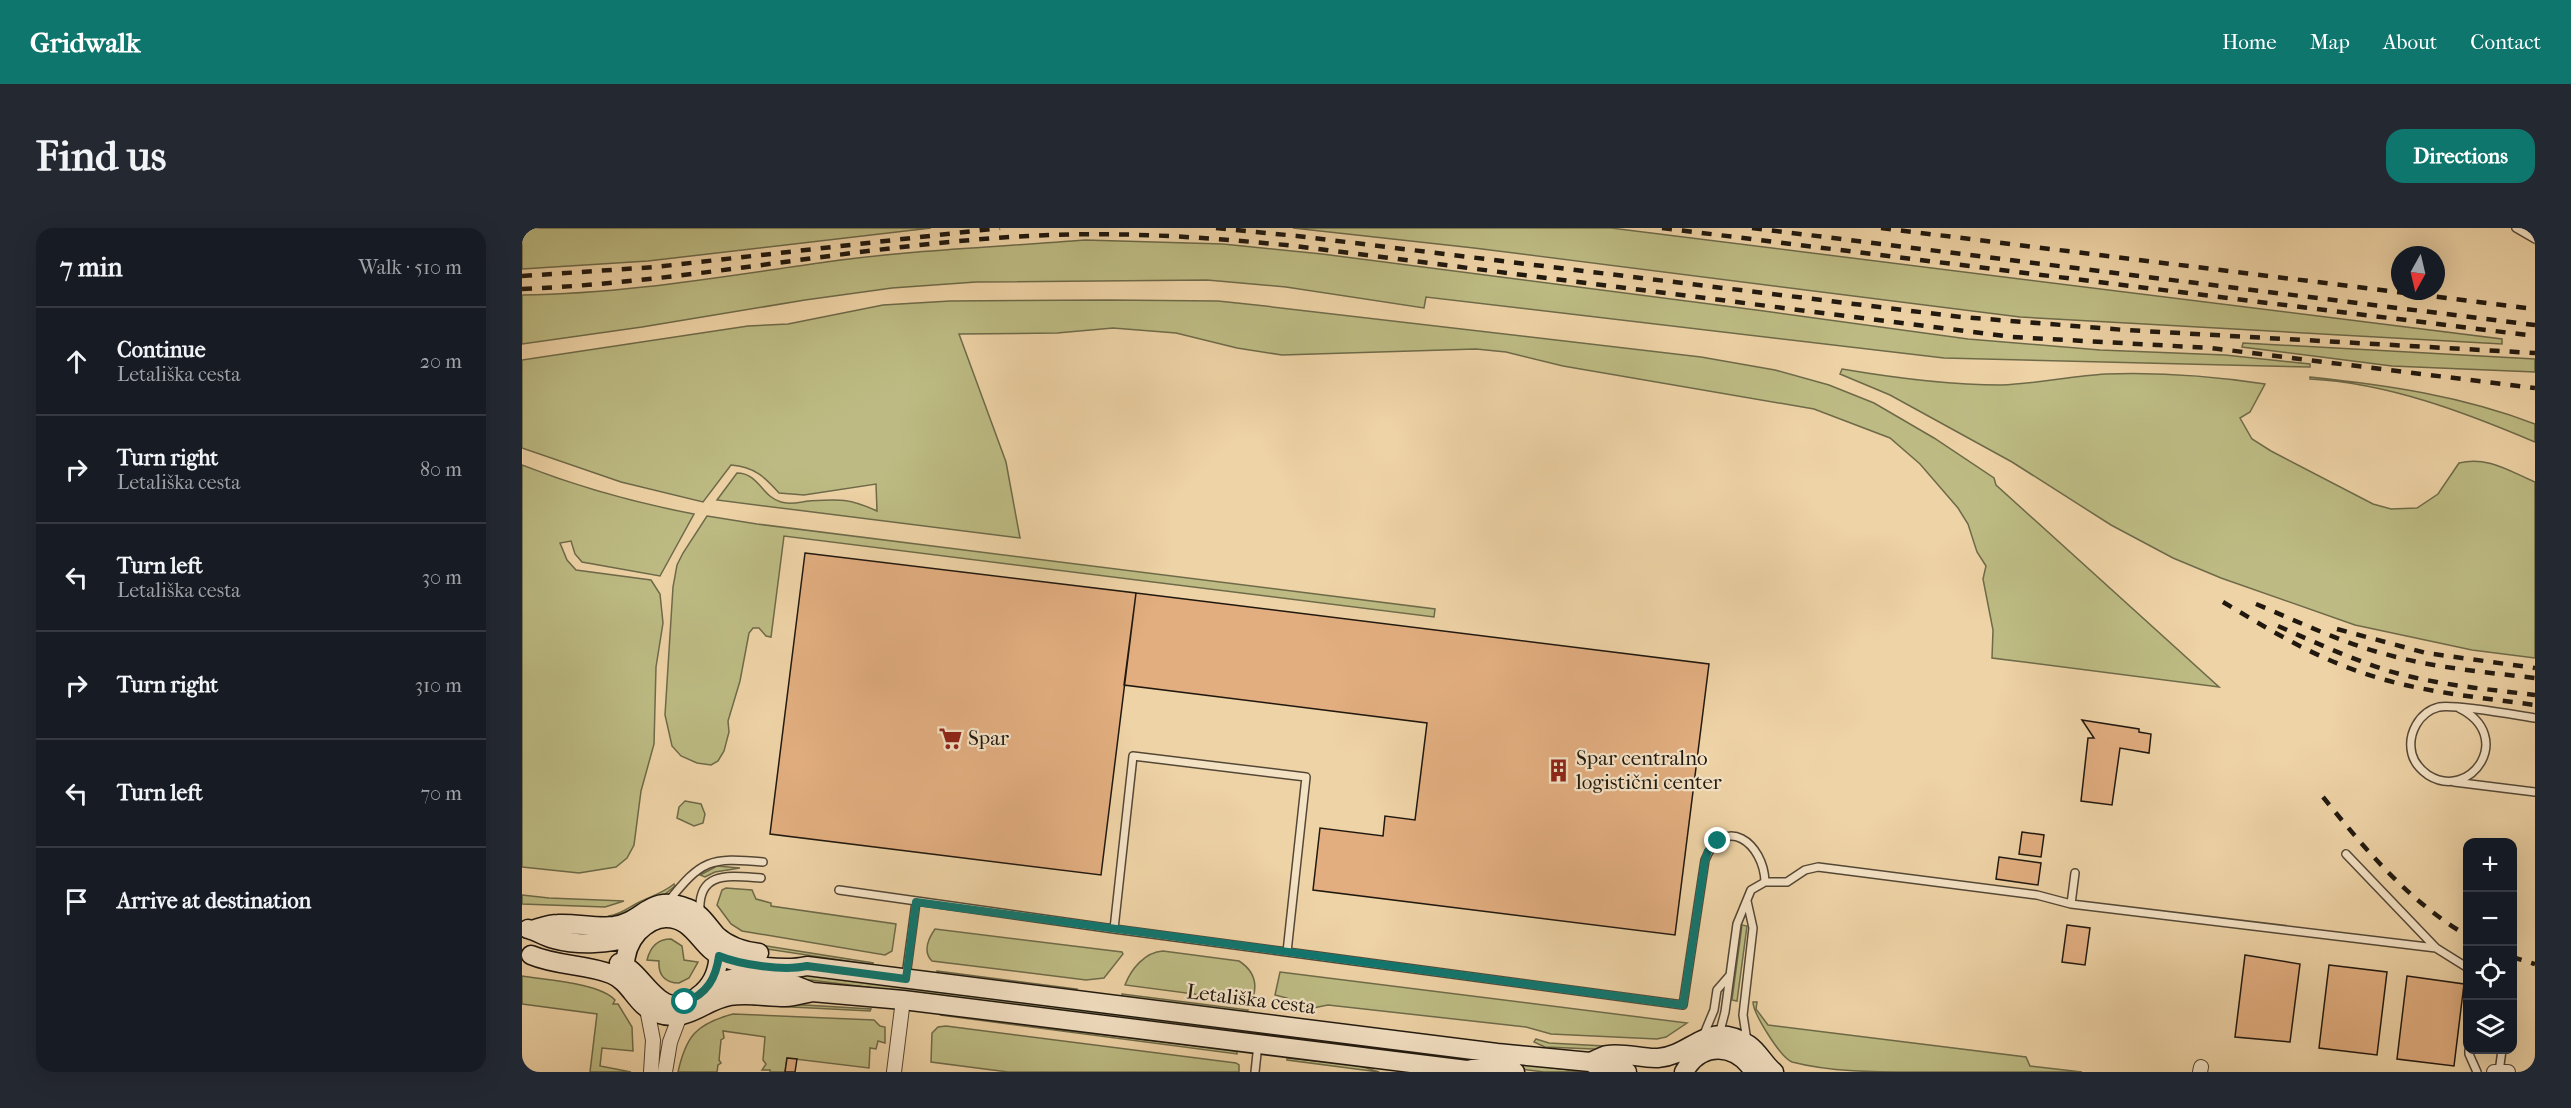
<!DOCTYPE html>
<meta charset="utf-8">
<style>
body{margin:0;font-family:"IM FELL French Canon",serif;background:#242831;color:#f1f3f6}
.controls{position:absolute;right:18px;bottom:18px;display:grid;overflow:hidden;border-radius:12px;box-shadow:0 6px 24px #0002}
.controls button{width:54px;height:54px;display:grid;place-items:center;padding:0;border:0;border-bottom:2px solid #363941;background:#171b24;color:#f1f3f6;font:30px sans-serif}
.compass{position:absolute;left:1869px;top:18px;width:54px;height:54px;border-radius:50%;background:#171b24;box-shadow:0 6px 24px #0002;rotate:188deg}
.stop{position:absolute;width:18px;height:18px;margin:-14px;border:4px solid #0f766e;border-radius:50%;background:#fff}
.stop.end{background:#0f766e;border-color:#fff;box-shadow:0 2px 6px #0008}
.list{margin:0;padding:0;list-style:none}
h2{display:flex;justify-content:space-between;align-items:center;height:78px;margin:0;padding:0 24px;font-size:26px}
h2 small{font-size:20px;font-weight:400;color:#9ea1a6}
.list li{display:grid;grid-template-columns:39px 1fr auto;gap:18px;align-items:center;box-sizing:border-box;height:108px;padding:0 24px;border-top:2px solid #363941}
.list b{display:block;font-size:22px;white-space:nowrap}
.list p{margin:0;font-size:20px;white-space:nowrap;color:#9ea1a6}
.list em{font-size:20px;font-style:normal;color:#9ea1a6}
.icon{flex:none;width:33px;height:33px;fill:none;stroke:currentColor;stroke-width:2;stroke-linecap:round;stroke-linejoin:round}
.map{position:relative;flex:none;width:2013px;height:844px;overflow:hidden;border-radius:18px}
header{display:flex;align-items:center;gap:36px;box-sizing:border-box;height:84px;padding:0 30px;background:#0f766e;color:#fff}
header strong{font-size:28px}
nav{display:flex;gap:33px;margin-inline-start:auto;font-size:21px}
.intro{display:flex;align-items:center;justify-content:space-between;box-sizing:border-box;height:144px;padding:0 36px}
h1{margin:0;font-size:42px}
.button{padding:15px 27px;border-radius:18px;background:#0f766e;color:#fff;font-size:21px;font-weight:700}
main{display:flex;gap:36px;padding:0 36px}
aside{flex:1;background:#171b24;border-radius:18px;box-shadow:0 6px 24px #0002}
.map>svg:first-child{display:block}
.green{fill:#bdbb83;stroke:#6e6a49;stroke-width:1.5}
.building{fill:#e2ae80;stroke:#20180f;stroke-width:1.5}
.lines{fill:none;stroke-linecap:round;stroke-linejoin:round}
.service-casing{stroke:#544735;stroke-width:10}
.minor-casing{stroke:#544735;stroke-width:16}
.secondary-casing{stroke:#20180f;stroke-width:21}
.service{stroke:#f4e2c5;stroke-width:7}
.minor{stroke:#f4e2c5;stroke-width:14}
.secondary{stroke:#f4e2c5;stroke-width:18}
.rail{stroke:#20180f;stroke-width:4.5;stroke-dasharray:10 10;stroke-linecap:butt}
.route{stroke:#0f766e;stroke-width:8}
.labels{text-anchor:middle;stroke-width:4.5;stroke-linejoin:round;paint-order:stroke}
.poi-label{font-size:21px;fill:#20180f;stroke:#f4e2c5;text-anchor:start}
.street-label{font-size:21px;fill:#20180f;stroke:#f4e2c5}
</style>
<header>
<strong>Gridwalk</strong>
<nav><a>Home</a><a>Map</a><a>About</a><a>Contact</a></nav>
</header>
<div class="intro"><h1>Find us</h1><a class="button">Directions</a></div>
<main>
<aside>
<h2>7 min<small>Walk · 510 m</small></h2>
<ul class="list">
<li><svg class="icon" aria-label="ahead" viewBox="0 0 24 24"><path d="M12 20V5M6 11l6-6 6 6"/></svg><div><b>Continue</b><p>Letališka cesta</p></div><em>20 m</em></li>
<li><svg class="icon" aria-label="right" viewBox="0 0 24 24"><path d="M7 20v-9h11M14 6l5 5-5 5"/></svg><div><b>Turn right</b><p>Letališka cesta</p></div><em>80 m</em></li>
<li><svg class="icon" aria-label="left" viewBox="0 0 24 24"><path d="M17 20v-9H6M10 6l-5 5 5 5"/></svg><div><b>Turn left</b><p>Letališka cesta</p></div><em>30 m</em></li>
<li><svg class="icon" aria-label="right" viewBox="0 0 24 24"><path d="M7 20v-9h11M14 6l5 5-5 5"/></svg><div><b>Turn right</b></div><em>310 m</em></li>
<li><svg class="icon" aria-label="left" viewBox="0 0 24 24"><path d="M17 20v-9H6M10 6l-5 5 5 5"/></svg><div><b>Turn left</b></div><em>70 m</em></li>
<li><svg class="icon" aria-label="arrive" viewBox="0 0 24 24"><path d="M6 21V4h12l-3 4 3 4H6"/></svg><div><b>Arrive at destination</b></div></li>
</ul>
</aside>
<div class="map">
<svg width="2013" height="844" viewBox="0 0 2013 844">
<rect width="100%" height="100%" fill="#eed3a6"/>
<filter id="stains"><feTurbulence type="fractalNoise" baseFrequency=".00333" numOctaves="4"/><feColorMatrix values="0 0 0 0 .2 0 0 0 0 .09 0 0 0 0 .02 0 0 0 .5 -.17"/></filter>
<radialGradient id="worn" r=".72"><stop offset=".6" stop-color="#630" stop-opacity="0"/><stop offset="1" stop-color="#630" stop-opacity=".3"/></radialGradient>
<path class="green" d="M0 0H409L126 33 0 41Z
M771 0H1089L1980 111V116L1498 89 952 20Z
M563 12 701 16 800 26 1242 83 1446 111 1578 122 1703 127 1788 136V139L1422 130 904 69 902 80 764 59 685 52 454 54 370 60 283 72 120 99 0 116V67C102 66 203 48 304 34 389 22 477 19 563 12Z
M587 72 696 73 734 77 1179 129 1253 142 1307 157 1352 175 1412 210 1472 250 1474 257 1697 459 1470 430 1471 402 1461 351 1464 338 1455 324 1446 296 1436 280 1398 236 1368 210 1292 181 1041 138 984 124 954 121 760 127 715 120 654 105 591 100 535 105 437 106 484 234 498 310 195 272 215 245C237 245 240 269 259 274 268 277 278 274 287 273 317 271 327 270 355 283L354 256 282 267 257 265C242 248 232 239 209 237L181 274 99 254 0 220V132L226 98 266 96 361 77 428 73Z
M1721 115 2013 131V144L1870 138 1720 119Z
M1320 141C1373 150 1426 157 1479 157 1514 156 1549 148 1584 146 1637 144 1690 148 1743 156L1728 184 1718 190 1730 211 1749 223 1851 276 1869 281 1895 280 1916 266 1937 235C1965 228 1987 243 2013 254V430L1950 422 1833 397 1699 350 1651 330 1589 297 1490 234 1368 167 1318 146Z
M1788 149C1865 157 1940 168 2013 196V214C1942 184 1866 155 1788 151Z
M0 237C56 259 114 275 172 286L138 348 60 334 53 326 49 313 38 315 45 332 54 342 129 352 138 366 141 395 134 439 132 516 119 563 112 617 105 630 94 639 57 645 0 639Z
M185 288 235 296 913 381 912 389 262 308 249 409 244 408 237 400H231L227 405 218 453 206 493 207 504 202 523 196 533 189 537 175 535 159 528 150 518 143 487 151 359 155 337 161 325Z
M163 573 179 576 183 586 181 595 172 598 155 590 157 579Z
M195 638 218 640 193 644 183 649 178 647Z
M152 656 153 658 142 667 87 691V688C101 686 109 677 122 672 133 667 142 664 152 656Z
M204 660 230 662 234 671 249 675V678L374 696 370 723 363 727 220 703 209 696 195 677 200 662Z
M0 667 27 670 102 673 83 679 0 676Z
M1220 697 1225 698 1215 773 1210 772Z
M413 701 600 724 601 726 582 750 564 752 410 733C401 724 406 711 413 701Z
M149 711 160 718 162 732 176 734 167 750 157 755C143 755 136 747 137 733L125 732C128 720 135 711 149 711Z
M239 717 351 735V737L239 720Z
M641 723 717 733C731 742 736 754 731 770L725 773 603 757C609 741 623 724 641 723Z
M232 740 1063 844H1022L232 745Z
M415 743 555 761 554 763H542L423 747 415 745Z
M758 744 1165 795 1144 809 1135 811 1029 806 1004 799 806 777 791 780 766 776 765 770 753 767Z
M0 748C23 752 78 755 93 772L91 776H96L110 799 111 823 80 820 78 838 109 844H68L75 786 0 776Z
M600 766 726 782 723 785 604 770 600 768Z
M231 774 349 781 348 783 231 777Z
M1231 774H1235L1234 781 1246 797 1504 829 1508 838 1560 844C1504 844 1449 844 1394 844 1354 844 1308 844 1270 834 1258 829 1231 785 1231 774Z
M211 786 352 792 358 798 363 799V815L356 813 354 821 348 820 347 840 265 830 263 844H248V842H240L244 836 241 832 243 809 201 803 202 810 199 812 197 832 199 835 196 837 195 844H156C164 808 174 796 211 786Z
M418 787 710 822 715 824V826Z
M424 798 714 835 717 837V844H486L409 834 410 805 416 799Z
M1014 811 1027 815 1120 820V823L1023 819 1012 814Z
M765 830 835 837 857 844 765 832Z"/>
<path class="building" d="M283 325 614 365 579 647 248 606Z
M614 365 1187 436 1153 707 791 662 798 600 861 608 863 588 893 592 905 495 602 457Z
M1560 492 1617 501V504L1629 506 1627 525 1598 520 1590 577 1559 573 1566 510H1572Z
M1500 604 1522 607 1519 629 1497 626Z
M1477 629 1519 635 1516 657 1474 651Z
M1545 697 1568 700 1563 737 1540 734Z
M1723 727 1778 736 1768 814 1713 809Z
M1807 737 1865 744 1855 827 1797 820Z
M1885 748 1942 756 1932 838 1875 831Z
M265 830 275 831 273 844H263Z"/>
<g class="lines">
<defs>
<path id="service" d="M1994 0 2013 11
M1937 480C1994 508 1949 574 1906 547 1899 542 1892 534 1890 526 1885 506 1897 484 1917 479 1933 476 1993 487 2013 490
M1932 554 2013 564
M1824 626 1914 720 1946 740
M317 662 592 701 611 528 784 549 765 724 1161 777 1183 632C1202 585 1242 615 1243 654
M146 674C179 632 188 629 241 634
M1549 676 1553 645
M178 685C175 642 208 648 239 650
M592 701 765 724
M384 748 394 674
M1182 806 1192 782 1195 762 1208 747
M1197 807 1203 784 1215 696 1229 662 1243 654H1265L1283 642 1296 639 1515 667 1549 676 1914 720
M1225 813 1221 787 1231 700 1225 673
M1947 822V826L1955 844
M733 844 736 816
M1977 844 1980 822"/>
<path id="minor" d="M125 781 131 812 129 844
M143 844 148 814 160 782
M372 844 381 772
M1678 844 1679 839
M1972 844H1986"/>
<path id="secondary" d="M6 701C15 703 23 709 32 711 58 718 87 716 112 708
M9 702C17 700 27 696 36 696 54 695 73 700 92 698 122 694 127 665 165 680 179 685 185 697 195 708 207 719 221 723 237 725
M9 727C35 738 63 736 89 746 109 754 114 778 134 785 166 796 180 773 208 768 226 765 245 769 263 769 272 769 281 766 290 764
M97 735C125 744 137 803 181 764 195 751 198 734 196 716
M104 756C101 738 103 718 116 704 124 696 133 690 144 690 174 690 178 722 203 730 224 738 263 743 285 738L975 825 1068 834 1084 842 1105 844
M189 756 209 751H231L267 755 290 764 381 772 945 842 960 839 993 844
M1068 834C1074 832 1080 828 1085 827 1102 824 1120 831 1136 830 1172 827 1185 790 1227 817 1237 824 1242 836 1252 844
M1162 844C1179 813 1214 815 1232 844"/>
</defs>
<use href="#service" class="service-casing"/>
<use href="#minor" class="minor-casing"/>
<use href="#secondary" class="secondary-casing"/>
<use href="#service" class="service"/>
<use href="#minor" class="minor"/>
<use href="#secondary" class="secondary"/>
<path class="rail" d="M694 0 775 8 1439 89 1603 102 2013 125
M1140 0 2013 108
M1230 0 2013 97
M1359 0 2013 81
M0 48 133 39 478 0
M0 61C170 54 336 17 506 8 596 3 684 9 773 18L1490 109 1689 120 2013 160
M1701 374C1746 401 1790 428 1841 445 1896 464 1955 469 2013 477
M1734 376C1777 394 1818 414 1863 426 1912 440 1963 444 2013 450
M1756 398C1792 414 1829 431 1867 443 1915 457 1964 461 2013 467
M1815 401 1904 425 2013 440
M1801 569C1843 621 1887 674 1946 708
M1990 729 2013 736"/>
</g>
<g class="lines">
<path class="route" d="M163 774C185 766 194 750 197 728 219 737 262 743 285 738L384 751 394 674 1161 777 1183 632 1186 623 1196 613"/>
</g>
<defs>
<symbol id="supermarket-bare" viewBox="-9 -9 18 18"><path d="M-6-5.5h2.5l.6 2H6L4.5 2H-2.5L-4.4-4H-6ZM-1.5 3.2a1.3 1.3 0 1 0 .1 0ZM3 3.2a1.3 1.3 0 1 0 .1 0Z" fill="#8f2418" stroke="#f4e2c5" stroke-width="2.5" paint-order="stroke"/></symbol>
<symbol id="building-bare" viewBox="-9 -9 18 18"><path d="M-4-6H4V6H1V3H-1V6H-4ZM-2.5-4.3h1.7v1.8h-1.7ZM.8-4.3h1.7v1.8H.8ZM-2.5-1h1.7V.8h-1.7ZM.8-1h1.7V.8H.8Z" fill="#8f2418" stroke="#f4e2c5" stroke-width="2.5" paint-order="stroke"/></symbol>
</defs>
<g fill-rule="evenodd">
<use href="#supermarket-bare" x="412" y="494" width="33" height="33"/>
<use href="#building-bare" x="1020" y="526" width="33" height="33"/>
</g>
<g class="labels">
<g class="poi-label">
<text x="446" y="517">Spar</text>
<text x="1054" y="537">Spar centralno<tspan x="1054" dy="24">logistični center</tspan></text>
</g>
<g class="street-label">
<text transform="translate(729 771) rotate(7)" y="7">Letališka cesta</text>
</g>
</g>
<rect width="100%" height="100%" filter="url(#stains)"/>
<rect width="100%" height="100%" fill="url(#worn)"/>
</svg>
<div class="controls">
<button>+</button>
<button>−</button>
<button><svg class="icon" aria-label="locate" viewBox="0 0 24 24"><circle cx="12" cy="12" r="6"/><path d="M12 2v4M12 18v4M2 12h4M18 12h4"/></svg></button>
<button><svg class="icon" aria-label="layers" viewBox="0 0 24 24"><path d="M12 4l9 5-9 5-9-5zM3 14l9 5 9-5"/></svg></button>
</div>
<svg class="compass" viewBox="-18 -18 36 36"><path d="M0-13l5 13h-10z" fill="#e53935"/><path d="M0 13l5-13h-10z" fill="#9ea1a6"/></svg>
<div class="stop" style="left:163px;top:774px"></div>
<div class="stop end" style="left:1196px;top:613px"></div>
</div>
</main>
